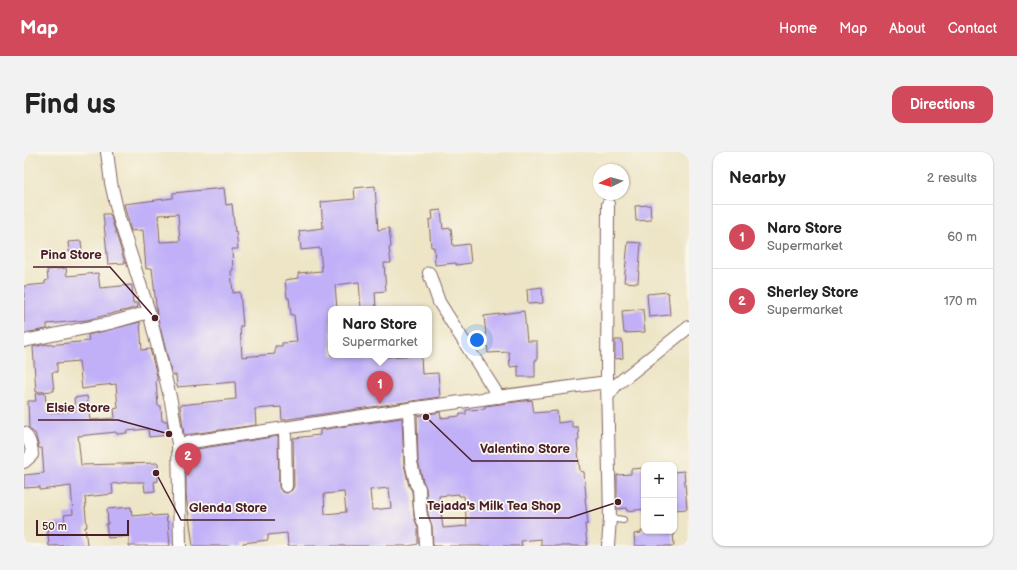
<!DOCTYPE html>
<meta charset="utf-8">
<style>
body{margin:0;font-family:"Balsamiq Sans",sans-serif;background:#f2f2f2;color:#222}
.controls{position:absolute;right:12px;bottom:12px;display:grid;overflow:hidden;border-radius:8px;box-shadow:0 1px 3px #0004}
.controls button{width:36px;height:36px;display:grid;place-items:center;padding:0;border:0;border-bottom:1px solid #e0e0e0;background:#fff;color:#222;font:20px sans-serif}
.compass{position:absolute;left:569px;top:12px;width:36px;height:36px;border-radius:50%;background:#fff;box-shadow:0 1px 3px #0004;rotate:265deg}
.scale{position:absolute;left:12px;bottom:10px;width:93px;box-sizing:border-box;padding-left:4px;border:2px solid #4a1f2b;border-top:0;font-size:11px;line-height:14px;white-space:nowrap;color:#4a1f2b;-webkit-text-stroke:3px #fbf7ec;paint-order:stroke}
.you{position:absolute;left:453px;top:188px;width:14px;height:14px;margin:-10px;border:3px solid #fff;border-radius:50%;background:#1a73e8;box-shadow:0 0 0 6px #1a73e833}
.badge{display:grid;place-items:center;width:26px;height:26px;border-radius:50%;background:#d1495b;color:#fff;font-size:13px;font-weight:700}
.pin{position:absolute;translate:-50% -33px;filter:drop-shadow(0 1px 2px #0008)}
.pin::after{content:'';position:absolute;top:21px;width:14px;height:12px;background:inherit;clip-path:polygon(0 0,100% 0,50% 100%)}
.popup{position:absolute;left:304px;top:154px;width:104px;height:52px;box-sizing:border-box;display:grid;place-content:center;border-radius:8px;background:#fff;filter:drop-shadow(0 1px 3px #0005);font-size:13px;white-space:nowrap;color:#767676}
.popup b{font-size:15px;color:#222}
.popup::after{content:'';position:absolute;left:50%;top:100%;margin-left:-8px;border:8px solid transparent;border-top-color:#fff}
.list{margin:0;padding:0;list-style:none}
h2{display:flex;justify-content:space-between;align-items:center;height:52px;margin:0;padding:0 16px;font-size:17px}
h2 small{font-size:13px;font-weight:400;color:#767676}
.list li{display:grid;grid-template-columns:26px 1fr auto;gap:12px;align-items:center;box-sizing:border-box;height:64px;padding:0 16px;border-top:1px solid #e0e0e0}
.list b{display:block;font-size:15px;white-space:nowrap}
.list p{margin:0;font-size:13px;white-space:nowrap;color:#767676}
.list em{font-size:13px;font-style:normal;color:#767676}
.map{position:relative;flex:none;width:665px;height:394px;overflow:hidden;border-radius:12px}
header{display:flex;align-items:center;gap:24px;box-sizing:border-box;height:56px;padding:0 20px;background:#d1495b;color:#fff}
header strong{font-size:19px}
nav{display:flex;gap:22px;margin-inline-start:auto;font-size:14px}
.intro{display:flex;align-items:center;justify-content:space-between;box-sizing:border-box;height:96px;padding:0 24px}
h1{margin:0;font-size:28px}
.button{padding:10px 18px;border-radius:12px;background:#d1495b;color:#fff;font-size:14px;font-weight:700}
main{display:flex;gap:24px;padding:0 24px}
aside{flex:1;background:#fff;border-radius:12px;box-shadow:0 1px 3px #0004}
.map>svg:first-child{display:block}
.building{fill:#c1b0f8;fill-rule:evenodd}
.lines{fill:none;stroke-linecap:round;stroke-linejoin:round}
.lane-casing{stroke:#836461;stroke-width:8}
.street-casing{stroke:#836461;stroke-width:14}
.lane{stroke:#fff;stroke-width:6}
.street{stroke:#fff;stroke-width:12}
.leader{fill:none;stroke:#4a1f2b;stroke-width:1.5}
.callout-dot{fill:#4a1f2b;stroke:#fbf7ec;stroke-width:1.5}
.callout-label{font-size:13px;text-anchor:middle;font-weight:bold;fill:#4a1f2b;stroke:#fbf7ec;stroke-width:3.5;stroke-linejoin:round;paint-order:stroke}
</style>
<header>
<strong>Map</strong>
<nav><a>Home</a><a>Map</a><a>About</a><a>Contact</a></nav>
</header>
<div class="intro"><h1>Find us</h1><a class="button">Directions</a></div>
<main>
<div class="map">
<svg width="665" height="394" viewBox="0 0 665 394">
<rect width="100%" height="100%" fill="#fbf7ec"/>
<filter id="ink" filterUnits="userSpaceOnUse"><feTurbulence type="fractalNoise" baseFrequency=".025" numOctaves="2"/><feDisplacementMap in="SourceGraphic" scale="8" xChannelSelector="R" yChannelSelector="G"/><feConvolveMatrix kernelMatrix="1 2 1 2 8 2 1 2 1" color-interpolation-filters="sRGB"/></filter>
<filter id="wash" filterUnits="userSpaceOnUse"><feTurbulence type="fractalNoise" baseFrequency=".012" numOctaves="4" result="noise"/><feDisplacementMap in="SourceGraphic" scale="16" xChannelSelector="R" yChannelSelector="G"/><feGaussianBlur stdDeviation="0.9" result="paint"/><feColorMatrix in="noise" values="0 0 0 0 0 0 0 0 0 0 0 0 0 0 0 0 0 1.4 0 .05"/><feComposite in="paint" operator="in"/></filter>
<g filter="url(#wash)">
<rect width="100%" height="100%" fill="#ede5c6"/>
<g id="blocks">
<path class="building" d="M351 34 354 78 365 76 367 95 365 96 367 111H360L362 139 351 140 352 155 337 156 335 130 311 133 313 157H307V203H362V205L397 203 398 222 414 221 416 245 258 268 257 255 231 257 232 273 160 283 156 253 212 247 211 230 153 235 152 223H148L133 163 128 116 122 117 119 78 107 79 100 52 149 46V41L200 36 202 53 208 52 211 80 212 79 214 97H208L209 118 207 119 209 141 216 140 219 174H216L218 205 251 202V194H258V191L273 190 270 163H267L265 146H263L261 128 275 126 274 121 298 119 296 96 277 98 275 79 299 76 297 50 331 47 330 36ZM154 62 156 89 136 90 134 63Z
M626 53 627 68 612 69 611 54Z
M417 58 419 77 427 76 429 94 445 92 447 111 432 113V111L411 113 410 95H407L405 68 409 67 408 59Z
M79 62H86L101 111 84 112Z
M57 89 58 99 45 100 44 90Z
M604 90 617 91 614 131 600 130Z
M42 116 43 124 74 121 76 136 108 133 109 151H114V155L63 168 23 172V177L0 181V134L21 132V129L24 128 23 118Z
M518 135 519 151 504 152 503 137Z
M644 140 646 163 625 165 623 142Z
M619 157 621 180 600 181 598 159Z
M500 159 503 189H513V208H511V225H494V214L486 215 485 200 464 201 460 164Z
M116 170 118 198 126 197 133 224V229H132L134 254H137L138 269H143L145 283 125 285 124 277 102 279 103 281 93 282 92 280 54 284 57 313 134 311V329L130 330 131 339 121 340 120 330H106L88 332 89 342 61 345 62 355H61L63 375H61L63 393 25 394 23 372 41 370 40 363 49 362 47 334 16 338V335L0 336V323L20 321 18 296H15L11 281H10L5 276 4 249H12L11 242 21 241 23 261 51 259 50 246 63 244 66 268 91 266 90 257 94 256 92 232 71 234V235L58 237 55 209 33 211V220H28L30 239 12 240 9 195 24 192V193L65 189 64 183Z
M591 188H598L599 206 591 207Z
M508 248 510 261 533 259 534 271 548 269V275H554L555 288 553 289 556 319 560 320 562 346H561L564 372H561L563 393 562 394H517V387L497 389 498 394H409L408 374 404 362 402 336 399 329 394 309 393 264 416 260 417 266 436 264V262H442V258L461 257V254ZM435 342V344H440L443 374 419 376 415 344Z
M378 266 380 312 385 334 388 339 390 365 394 376V392L385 394H264L263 381 244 383V388L219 391V394H169L162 343V304H167V298L254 284 255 335 258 340 263 341 268 338 270 334 269 286 296 283V278ZM365 336 367 356 348 358 346 338ZM320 340 322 360 301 362 300 342Z
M620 316V357L603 359 602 356 593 357V323L607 322V317Z
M660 319 663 357 650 358V320Z
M107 355 108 364 128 362 129 364 142 363 143 370H144L146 394H105V384L84 386 82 372H84L83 357Z
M617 379H649L650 394H611L610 382 617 381Z"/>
</g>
</g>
<g filter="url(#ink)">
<use href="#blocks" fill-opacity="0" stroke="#836461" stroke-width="1"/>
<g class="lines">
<defs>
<path id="lane" d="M586 366 599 368"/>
<path id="street" d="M83 0 87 31 95 66 125 160 147 249 154 292 156 394
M405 121 415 150 475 245
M0 189 86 171 125 160
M583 230 584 52
M584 244 592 233 665 175
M385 257 387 310 392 332 395 336 396 356 397 364 401 374 402 394
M261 276 262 334
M0 281C6 288 8 294 8 303L0 310
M154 292 385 257 583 230 586 366 584 394"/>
</defs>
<use href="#lane" class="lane-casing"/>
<use href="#street" class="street-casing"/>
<use href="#lane" class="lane"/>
<use href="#street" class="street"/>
</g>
</g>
<path class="leader" d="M131 166L86 115H9M145 282L94 268H14M402 265L448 309H554M594 350L545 366H395M132 321L157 368H251"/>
<g class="callout-dot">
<circle cx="131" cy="166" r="4"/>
<circle cx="145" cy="282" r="4"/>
<circle cx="402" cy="265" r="4"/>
<circle cx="594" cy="350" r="4"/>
<circle cx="132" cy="321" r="4"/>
</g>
<g class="callout-label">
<text x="47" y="107">Pina Store</text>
<text x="54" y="260">Elsie Store</text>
<text x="501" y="301">Valentino Store</text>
<text x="470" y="358">Tejada's Milk Tea Shop</text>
<text x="204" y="360">Glenda Store</text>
</g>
</svg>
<div class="controls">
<button>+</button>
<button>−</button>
</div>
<svg class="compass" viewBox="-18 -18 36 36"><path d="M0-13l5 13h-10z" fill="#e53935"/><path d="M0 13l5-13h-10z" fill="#767676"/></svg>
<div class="scale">50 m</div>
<div class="you"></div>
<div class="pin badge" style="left:356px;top:252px">1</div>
<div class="popup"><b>Naro Store</b>Supermarket</div>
<div class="pin badge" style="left:164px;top:324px">2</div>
</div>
<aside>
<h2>Nearby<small>2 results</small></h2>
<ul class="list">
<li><span class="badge">1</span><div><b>Naro Store</b><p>Supermarket</p></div><em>60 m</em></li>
<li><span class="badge">2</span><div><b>Sherley Store</b><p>Supermarket</p></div><em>170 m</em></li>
</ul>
</aside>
</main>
